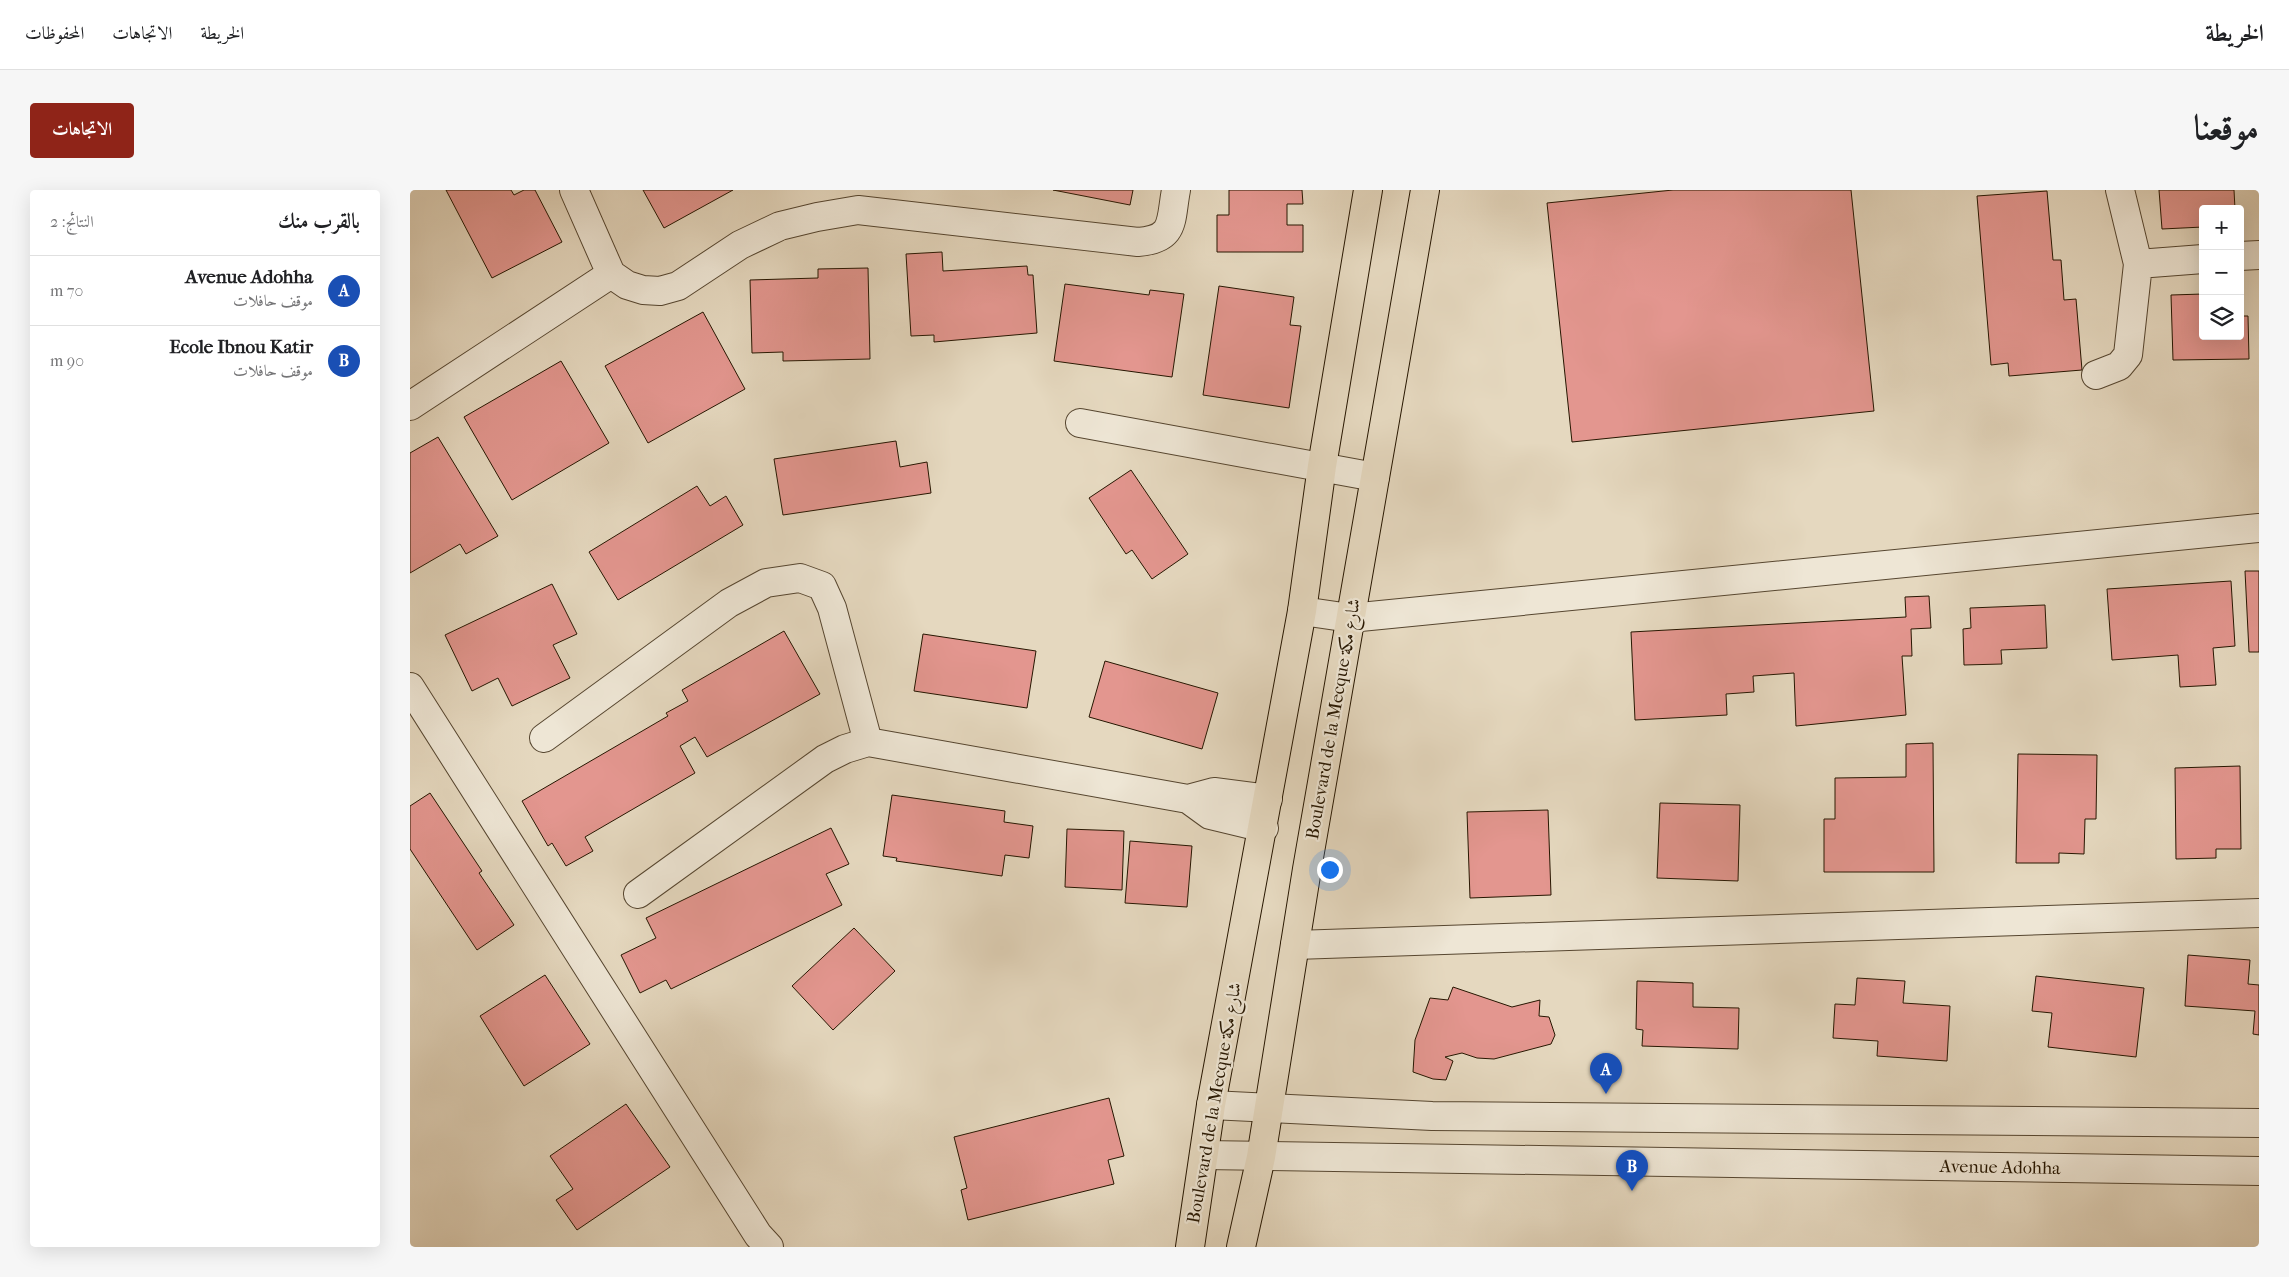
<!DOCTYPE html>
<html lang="ar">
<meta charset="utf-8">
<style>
body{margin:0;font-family:"IM FELL French Canon",Amiri,serif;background:#f6f6f6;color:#202124;direction:rtl}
.controls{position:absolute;right:15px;top:15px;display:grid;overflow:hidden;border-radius:5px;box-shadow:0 5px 20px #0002}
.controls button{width:45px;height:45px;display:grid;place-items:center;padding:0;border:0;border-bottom:1px solid #e0e0e0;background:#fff;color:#202124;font:25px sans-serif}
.you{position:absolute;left:919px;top:679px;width:18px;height:18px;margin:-12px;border:4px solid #fff;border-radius:50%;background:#1a73e8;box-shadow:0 0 0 8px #1a73e833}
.badge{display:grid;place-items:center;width:32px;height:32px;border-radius:50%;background:#8f2418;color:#fff;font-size:16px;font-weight:700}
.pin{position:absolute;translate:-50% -41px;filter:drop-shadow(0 1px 2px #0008)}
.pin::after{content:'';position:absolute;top:26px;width:18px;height:15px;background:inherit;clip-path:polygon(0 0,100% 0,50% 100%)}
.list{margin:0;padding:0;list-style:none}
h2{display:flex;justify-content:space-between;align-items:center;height:65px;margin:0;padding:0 20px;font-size:21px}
h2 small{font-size:16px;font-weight:400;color:#757577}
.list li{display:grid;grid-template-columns:32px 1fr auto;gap:15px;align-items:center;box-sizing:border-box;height:70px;padding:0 20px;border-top:1px solid #e0e0e0}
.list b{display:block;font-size:19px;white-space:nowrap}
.list p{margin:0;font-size:16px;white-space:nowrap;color:#757577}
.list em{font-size:16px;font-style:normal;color:#757577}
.icon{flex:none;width:28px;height:28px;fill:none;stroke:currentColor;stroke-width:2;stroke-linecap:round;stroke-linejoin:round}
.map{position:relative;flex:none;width:1849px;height:1057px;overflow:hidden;direction:ltr;border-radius:5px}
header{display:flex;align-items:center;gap:30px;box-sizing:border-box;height:70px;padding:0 25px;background:#fff;border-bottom:1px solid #e0e0e0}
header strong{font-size:24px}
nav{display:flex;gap:28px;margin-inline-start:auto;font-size:18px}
.intro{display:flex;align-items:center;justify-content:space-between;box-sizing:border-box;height:120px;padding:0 30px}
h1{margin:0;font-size:35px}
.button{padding:12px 22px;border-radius:5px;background:#8f2418;color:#fff;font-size:18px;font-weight:700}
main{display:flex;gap:30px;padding:0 30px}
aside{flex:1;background:#fff;border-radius:5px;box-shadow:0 5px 20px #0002}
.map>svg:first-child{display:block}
.building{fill:#e3968f;stroke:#261601}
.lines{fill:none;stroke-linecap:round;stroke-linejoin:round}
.minor-casing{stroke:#564630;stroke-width:30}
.major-casing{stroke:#261601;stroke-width:30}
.minor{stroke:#eee6d5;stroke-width:28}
.major{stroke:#e5d8bf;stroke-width:28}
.labels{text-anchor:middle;stroke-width:4.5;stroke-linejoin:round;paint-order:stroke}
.street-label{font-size:18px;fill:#261601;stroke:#eee6d5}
</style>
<header>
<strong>الخريطة</strong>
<nav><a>الخريطة</a><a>الاتجاهات</a><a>المحفوظات</a></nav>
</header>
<div class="intro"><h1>موقعنا</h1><a class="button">الاتجاهات</a></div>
<main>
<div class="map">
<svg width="1849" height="1057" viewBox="0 0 1849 1057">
<rect width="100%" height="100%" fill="#e5d8bf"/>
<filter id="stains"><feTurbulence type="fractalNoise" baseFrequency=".004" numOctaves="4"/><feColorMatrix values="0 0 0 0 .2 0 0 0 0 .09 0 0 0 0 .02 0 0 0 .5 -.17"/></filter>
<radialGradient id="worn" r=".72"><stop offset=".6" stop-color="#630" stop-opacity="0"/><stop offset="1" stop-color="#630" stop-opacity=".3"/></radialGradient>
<path class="building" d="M36 0H101L104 5 114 0H125L152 52 82 88Z
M233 0H323L254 38Z
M643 0H723L720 15Z
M819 0H892L893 14H877V35H893V62H807V25H819Z
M1263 0H1441L1464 221 1162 252 1137 13Z
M1749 0H1824L1825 19H1793V37L1752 39Z
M1637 1 1643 70H1651L1654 110 1666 109 1672 180 1599 186 1598 173 1581 175 1567 6Z
M532 62 533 81 617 76 618 85H623L627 143 524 152V145L501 146 496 64Z
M458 78 460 169 373 171V162L342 163 340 90 408 88V79Z
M655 94 739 105 740 100 774 104 762 187 644 171Z
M809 96 884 107 880 135 891 136 879 218 793 205Z
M1793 104V146H1830V126H1838L1839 169 1763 170 1761 105Z
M293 122 335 199 238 253 195 176Z
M151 171 199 253 102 310 54 227Z
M28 247 88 346 56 364 50 354 0 383V263Z
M486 251 490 277 517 272 521 303 373 325 364 269Z
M721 280 778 364 742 389 722 360 716 364 679 308Z
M287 296 300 316 316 306 333 335 208 410 179 362Z
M1835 381H1849V462H1839Z
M1821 391 1825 456 1803 458 1806 495 1770 497 1768 465 1702 470 1697 399Z
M142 394 167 444 143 455 160 488 102 516 88 488 62 501 35 445Z
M1519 406 1521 438 1501 439 1502 466H1492L1496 525 1386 536 1384 483 1343 486 1344 502 1316 504 1317 525 1225 530 1221 442 1496 427 1495 407Z
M1635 415 1637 458 1591 460 1592 474 1554 475 1553 439 1561 438 1560 418Z
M374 441 410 504 297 567 285 547 270 556 285 583 175 647 183 661 156 676 142 653 138 656 112 611 258 526 256 523 278 511 272 500Z
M513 444 626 461 617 518 504 501Z
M695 471 808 503 792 559 679 527Z
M1523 553 1524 682H1414V629H1425V588L1496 587V554Z
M1608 564 1687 565 1686 629H1675L1674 664 1649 663V673H1606Z
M1830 576 1831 659H1806V668L1766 669 1765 578Z
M20 603 72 681 69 683 104 735 67 760 0 659V616Z
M482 605 595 621 594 632 623 636 619 668 595 665 592 686 486 671 487 668 473 666Z
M1250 613 1330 615 1328 691 1247 688Z
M1138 620 1141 705 1060 708 1057 622Z
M421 638 439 674 416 684 432 715 261 799 256 790 230 803 211 765 246 748 236 728Z
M657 639 714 641 712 700 655 697Z
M720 651 782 656 777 717 715 713Z
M444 738 485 781 423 840 382 796Z
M1778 765 1840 770 1838 794 1849 795V845L1843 844 1845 821 1775 816Z
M135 785 180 854 114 896 70 826Z
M1626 786 1734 798 1726 867 1638 857 1642 823 1622 821Z
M1447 788 1495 791 1493 813 1540 816 1537 871 1467 866 1468 851 1423 848 1425 814 1445 815Z
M1227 791 1283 793V817L1329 818 1328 859 1232 856 1233 840 1226 839Z
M1043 797 1102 817 1130 810 1129 826 1139 827 1145 845 1141 854 1084 869 1067 868 1052 863 1035 867 1043 871 1036 890 1023 889 1003 882 1005 850 1020 808 1038 810Z
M699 908 714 966 698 970 704 994 558 1030 551 1000 557 998 544 947Z
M216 914 260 977 167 1040 146 1010 163 999 140 966Z"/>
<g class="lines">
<defs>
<path id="minor" d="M164 0 201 84 217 95 233 100 250 101 268 96 330 55 370 36 407 27 448 20 728 52C766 49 760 31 766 0
M1710 0 1728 74 1793 69
M1830 66 1849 65
M1686 185 1709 176 1718 165 1728 74
M0 216 201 84
M670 233 965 287
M892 421 940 428 1849 338
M0 497 348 1045 359 1057
M134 548 319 413 356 393 390 388 412 396 422 418 458 552
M778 609 804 602 858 609
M228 704 415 569 435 559 458 552 778 609 800 625 854 638
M885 755 1849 723
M801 915 1022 926 1849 933
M794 965 1849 981"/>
<path id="major" d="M780 1057 801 915 892 421 912 276 958 0
M831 1057 851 967 897 679 1015 0"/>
</defs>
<use href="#minor" class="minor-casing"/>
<use href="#major" class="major-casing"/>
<use href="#minor" class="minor"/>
<use href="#major" class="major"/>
</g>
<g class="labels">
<g class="street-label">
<text transform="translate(923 529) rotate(-80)" y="6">Boulevard de la Mecque شارع مكة</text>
<text transform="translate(804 913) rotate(-80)" y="6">Boulevard de la Mecque شارع مكة</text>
<text transform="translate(1590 977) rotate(1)" y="6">Avenue Adohha</text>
</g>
</g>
<rect width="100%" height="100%" filter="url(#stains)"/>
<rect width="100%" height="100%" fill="url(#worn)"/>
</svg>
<div class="controls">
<button>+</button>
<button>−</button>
<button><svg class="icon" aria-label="layers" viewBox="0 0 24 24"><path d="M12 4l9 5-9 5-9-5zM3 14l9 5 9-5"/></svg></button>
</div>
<div class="you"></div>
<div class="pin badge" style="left:1196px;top:904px;background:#1a4fb4">A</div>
<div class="pin badge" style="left:1222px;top:1001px;background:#1a4fb4">B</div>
</div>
<aside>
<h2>بالقرب منك<small>النتائج: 2</small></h2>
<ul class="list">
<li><span class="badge" style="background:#1a4fb4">A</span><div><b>Avenue Adohha</b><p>موقف حافلات</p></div><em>70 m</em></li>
<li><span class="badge" style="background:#1a4fb4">B</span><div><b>Ecole Ibnou Katir</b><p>موقف حافلات</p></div><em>90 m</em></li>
</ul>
</aside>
</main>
